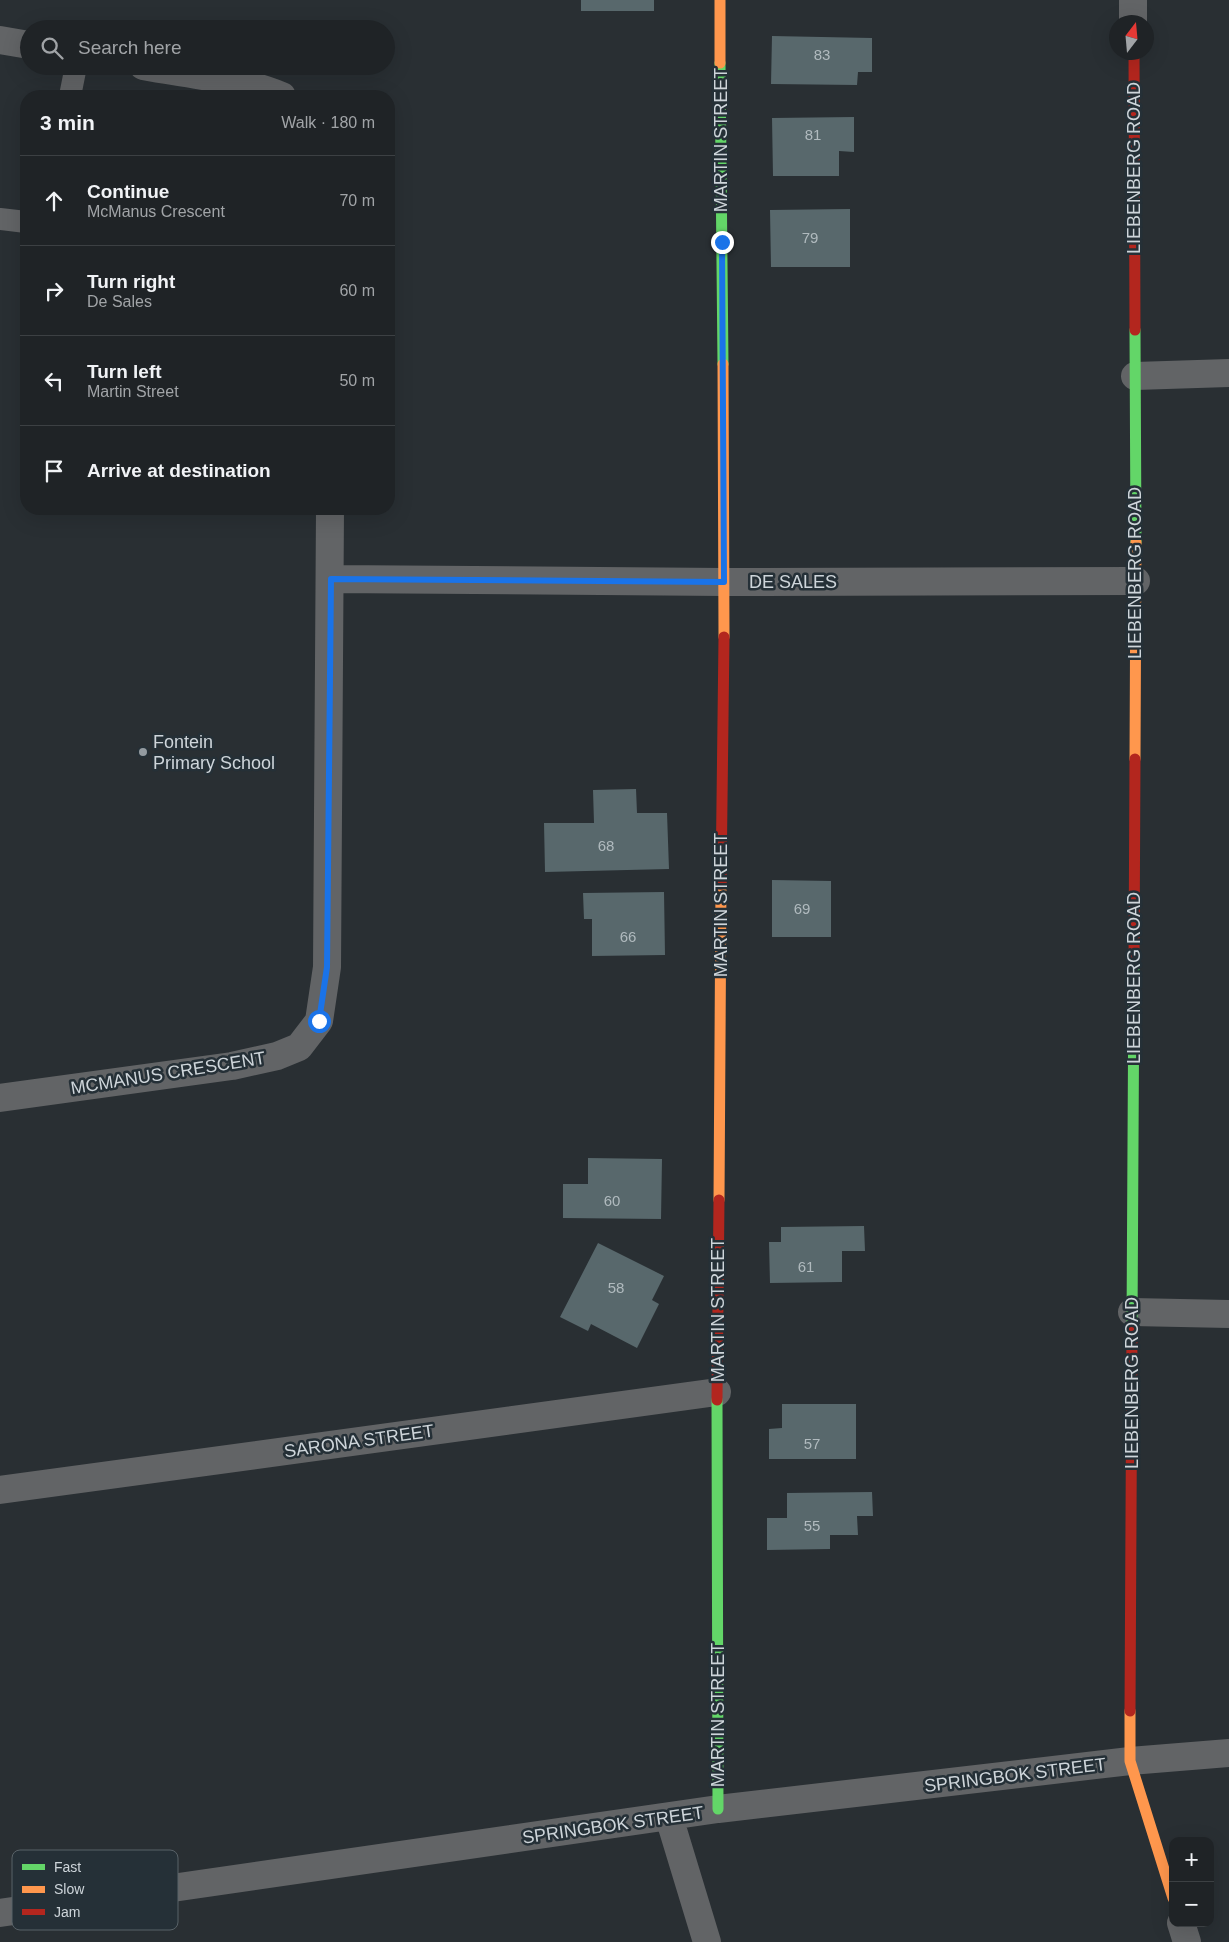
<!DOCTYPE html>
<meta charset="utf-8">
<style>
body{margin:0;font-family:Helvetica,sans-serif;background:#272b2e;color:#f1f3f6}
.controls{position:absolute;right:15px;bottom:15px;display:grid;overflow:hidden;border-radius:10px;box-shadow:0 5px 20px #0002}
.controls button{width:45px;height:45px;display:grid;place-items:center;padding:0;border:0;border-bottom:1px solid #3c4043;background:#1f2326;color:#f1f3f6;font:25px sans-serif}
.compass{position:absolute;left:1109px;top:15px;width:45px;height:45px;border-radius:50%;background:#1f2326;box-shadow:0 5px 20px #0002;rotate:16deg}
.stop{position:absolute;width:15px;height:15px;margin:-11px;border:4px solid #1a73e8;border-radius:50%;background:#fff}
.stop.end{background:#1a73e8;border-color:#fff;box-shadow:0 1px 5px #0008}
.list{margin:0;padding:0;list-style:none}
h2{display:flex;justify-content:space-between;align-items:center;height:65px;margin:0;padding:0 20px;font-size:21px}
h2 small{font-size:16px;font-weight:400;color:#a1a4a7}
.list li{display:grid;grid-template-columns:32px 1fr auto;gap:15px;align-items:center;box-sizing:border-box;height:90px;padding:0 20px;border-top:1px solid #3c4043}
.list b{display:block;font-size:19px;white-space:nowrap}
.list p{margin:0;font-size:16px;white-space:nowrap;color:#a1a4a7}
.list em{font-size:16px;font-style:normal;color:#a1a4a7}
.icon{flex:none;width:28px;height:28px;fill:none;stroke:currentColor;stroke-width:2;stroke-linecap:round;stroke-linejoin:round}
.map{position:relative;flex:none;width:1229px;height:1942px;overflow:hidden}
.search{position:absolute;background:#1f2326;box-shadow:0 5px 20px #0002;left:20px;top:20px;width:375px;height:55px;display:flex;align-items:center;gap:12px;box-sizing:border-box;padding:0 18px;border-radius:28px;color:#a1a4a7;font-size:19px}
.panel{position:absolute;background:#1f2326;box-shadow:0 5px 20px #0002;left:20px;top:90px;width:375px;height:425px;border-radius:20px}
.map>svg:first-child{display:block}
.building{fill:#58686c}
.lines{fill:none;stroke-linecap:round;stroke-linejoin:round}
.lane{stroke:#626466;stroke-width:22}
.street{stroke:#626466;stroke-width:28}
.fast{stroke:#63d668;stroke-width:11}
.slow{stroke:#ff974d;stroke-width:11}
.jam{stroke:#b3261e;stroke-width:11}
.route{stroke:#1a73e8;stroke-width:6}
.poi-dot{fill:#949ba0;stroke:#253037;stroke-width:2}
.labels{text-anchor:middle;stroke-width:5;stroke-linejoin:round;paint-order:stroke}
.number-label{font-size:15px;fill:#b0babe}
.street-label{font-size:18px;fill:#ced5da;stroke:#253037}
.poi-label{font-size:18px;fill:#ced5da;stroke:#253037;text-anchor:start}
.key{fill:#253037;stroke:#586268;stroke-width:1}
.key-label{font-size:14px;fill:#ced5da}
</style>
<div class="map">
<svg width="1229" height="1942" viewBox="0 0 1229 1942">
<rect width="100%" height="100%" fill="#292f33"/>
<path class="building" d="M581 0H654V11H581Z
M772 36 872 38V72H858L857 85 771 84Z
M854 117V152L839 151V176H773L772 118Z
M850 209V267H771L770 210Z
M636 789 637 813H667L669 869 545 872 544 823H594L593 790Z
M772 880 831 881V937H772Z
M664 892 665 955 592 956V919H584L583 893Z
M588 1158 662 1159 661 1219 563 1218V1184H588Z
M864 1226 865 1251H842V1282L770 1283 769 1242H781V1227Z
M598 1243 664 1276 652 1300 659 1304 637 1348 591 1324 588 1331 560 1317Z
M782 1404H856V1459H769V1429L782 1428Z
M872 1492 873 1516H857L858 1535H830V1549L767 1550V1518H787V1493Z"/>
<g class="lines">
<path class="lane" d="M70 96 76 66
M0 219 26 222"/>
<path class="street" d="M1133 0V22
M0 40 29 45
M143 66C185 74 243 79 282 96
M1135 376 1229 373
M331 579 724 582 1136 581
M0 1098 232 1066 277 1056 299 1047 319 1021 327 967 330 509
M1132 1312 1229 1314
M0 1490 717 1392
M669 1817 707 1942
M0 1913 718 1809 1130 1761 1229 1753
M1181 1923 1187 1942"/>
<path class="fast" d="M720 63 723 364
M1135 330 1136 542
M1132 1327 1134 964
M717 1400 718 1809"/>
<path class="slow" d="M720 0V63
M723 364 724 637
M1135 759 1136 542
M719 1200 721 884
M1130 1711V1761L1173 1898"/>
<path class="jam" d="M1134 52 1135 330
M721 884 724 637
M1134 964 1135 759
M717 1400 719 1200
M1130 1711 1132 1327"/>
</g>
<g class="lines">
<path class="route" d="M319 1021 327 967 331 579 724 582 722 242"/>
</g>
<circle class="poi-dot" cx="143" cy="752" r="5"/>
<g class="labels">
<g class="number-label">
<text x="822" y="60">83</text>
<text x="813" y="140">81</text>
<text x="810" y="243">79</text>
<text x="606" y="851">68</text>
<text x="802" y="914">69</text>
<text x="628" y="942">66</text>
<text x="612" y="1206">60</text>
<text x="806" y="1272">61</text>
<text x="616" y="1293">58</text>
<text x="812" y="1449">57</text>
<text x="812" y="1531">55</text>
</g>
<g class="street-label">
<text transform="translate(721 140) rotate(-90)" y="6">MARTIN STREET</text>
<text transform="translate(1134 168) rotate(-90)" y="6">LIEBENBERG ROAD</text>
<text transform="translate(1135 573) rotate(-90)" y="6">LIEBENBERG ROAD</text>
<text x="793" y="588">DE SALES</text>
<text transform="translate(721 905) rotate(-90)" y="6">MARTIN STREET</text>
<text transform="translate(1134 978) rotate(-90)" y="6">LIEBENBERG ROAD</text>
<text transform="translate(168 1073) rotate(-9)" y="6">MCMANUS CRESCENT</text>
<text transform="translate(718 1310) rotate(-90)" y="6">MARTIN STREET</text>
<text transform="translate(1132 1383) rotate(-90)" y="6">LIEBENBERG ROAD</text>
<text transform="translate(359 1441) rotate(-8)" y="6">SARONA STREET</text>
<text transform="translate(718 1715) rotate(-90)" y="6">MARTIN STREET</text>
<text transform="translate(1015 1775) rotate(-7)" y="6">SPRINGBOK STREET</text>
<text transform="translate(613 1825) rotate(-8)" y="6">SPRINGBOK STREET</text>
</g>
<g class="poi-label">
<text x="153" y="748">Fontein<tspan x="153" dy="21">Primary School</tspan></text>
</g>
</g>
<rect x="12" y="1850" width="166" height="80" rx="8" class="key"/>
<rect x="22" y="1864" width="23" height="6" fill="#63d668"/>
<rect x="22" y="1886" width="23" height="7" fill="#ff974d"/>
<rect x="22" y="1909" width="23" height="6" fill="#b3261e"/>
<g class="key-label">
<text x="54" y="1872">Fast</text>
<text x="54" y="1894">Slow</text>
<text x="54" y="1917">Jam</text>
</g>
</svg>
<div class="controls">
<button>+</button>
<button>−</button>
</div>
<svg class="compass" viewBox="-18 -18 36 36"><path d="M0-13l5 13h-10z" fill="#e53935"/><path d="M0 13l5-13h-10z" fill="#a1a4a7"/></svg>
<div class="stop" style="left:319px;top:1021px"></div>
<div class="stop end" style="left:722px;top:242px"></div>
<div class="search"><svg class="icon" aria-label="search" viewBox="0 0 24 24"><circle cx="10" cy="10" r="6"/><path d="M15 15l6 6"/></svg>Search here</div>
<section class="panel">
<h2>3 min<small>Walk · 180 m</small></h2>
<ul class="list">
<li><svg class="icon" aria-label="ahead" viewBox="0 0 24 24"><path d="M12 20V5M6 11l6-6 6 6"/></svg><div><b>Continue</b><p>McManus Crescent</p></div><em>70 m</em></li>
<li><svg class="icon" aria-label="right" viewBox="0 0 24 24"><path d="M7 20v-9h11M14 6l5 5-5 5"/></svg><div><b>Turn right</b><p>De Sales</p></div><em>60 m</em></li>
<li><svg class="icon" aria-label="left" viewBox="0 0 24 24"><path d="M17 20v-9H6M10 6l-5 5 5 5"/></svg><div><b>Turn left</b><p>Martin Street</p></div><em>50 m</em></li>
<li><svg class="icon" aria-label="arrive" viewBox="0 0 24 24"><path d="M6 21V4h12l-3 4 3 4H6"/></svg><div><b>Arrive at destination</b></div></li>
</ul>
</section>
</div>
